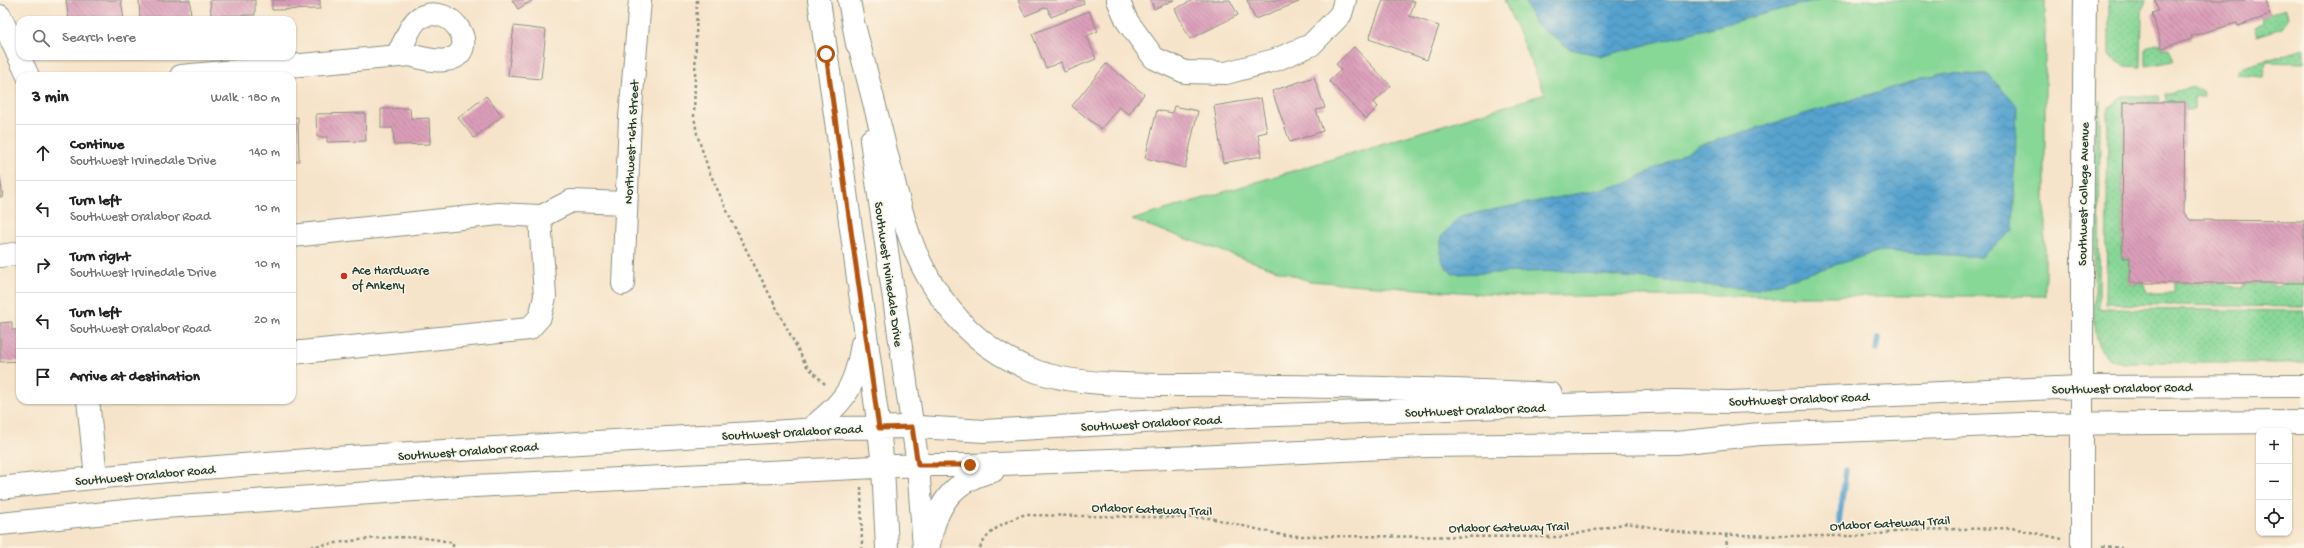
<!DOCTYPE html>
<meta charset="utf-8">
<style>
body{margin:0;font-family:"Gochi Hand",sans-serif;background:#f2f2f2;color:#222}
.controls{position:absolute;right:12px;bottom:12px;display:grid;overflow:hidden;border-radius:8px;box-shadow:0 1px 3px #0004}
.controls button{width:36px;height:36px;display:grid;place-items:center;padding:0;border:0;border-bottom:1px solid #e0e0e0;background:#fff;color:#222;font:20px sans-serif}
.stop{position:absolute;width:12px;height:12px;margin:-9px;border:3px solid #b45309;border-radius:50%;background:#fff}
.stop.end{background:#b45309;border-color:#fff;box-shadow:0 1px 4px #0008}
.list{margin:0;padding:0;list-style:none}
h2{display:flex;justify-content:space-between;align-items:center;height:52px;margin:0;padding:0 16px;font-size:17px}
h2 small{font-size:13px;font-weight:400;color:#767676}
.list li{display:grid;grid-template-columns:26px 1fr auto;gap:12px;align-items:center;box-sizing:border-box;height:56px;padding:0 16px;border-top:1px solid #e0e0e0}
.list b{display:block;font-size:15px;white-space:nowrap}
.list p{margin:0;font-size:13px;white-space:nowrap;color:#767676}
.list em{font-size:13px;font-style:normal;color:#767676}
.icon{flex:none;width:22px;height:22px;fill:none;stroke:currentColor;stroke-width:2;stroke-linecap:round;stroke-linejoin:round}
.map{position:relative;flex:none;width:2304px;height:548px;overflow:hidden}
.search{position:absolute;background:#fff;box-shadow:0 1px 3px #0004;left:16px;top:16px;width:280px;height:44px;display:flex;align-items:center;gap:10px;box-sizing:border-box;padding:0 14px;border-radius:12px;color:#767676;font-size:15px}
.panel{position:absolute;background:#fff;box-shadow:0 1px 3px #0004;left:16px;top:72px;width:280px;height:332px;border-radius:12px}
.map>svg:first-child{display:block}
.grass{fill:url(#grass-dots);stroke:#538a66}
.park{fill:#87d797;stroke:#538a66}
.water{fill:url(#water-waves);stroke:#3a7081}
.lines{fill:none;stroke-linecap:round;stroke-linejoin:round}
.stream{stroke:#55a2ce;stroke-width:5.5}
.building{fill:url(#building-back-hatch)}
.minor-casing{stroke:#8a907f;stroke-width:24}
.major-casing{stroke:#8a907f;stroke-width:24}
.path{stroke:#8a907f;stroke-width:2.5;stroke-dasharray:3 3;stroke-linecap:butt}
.minor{stroke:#fff;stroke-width:22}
.major{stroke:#fff;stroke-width:22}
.route{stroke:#b45309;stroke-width:5}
.poi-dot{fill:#c8321e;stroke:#fcf5e5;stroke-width:1.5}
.labels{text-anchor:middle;stroke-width:3;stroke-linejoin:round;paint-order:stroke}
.street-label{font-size:13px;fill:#1f3d34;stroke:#fcf5e5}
.poi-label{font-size:13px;fill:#1f3d34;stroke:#fcf5e5;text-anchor:start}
</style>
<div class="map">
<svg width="2304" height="548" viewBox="0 0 2304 548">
<defs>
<pattern id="grass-dots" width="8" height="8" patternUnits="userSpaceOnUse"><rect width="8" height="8" fill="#87d797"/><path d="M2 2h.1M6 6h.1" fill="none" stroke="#74b983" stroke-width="1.8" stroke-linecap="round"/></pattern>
<pattern id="water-waves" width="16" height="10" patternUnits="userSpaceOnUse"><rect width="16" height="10" fill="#55a2ce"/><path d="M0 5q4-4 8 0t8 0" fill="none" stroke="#4685a8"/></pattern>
<pattern id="building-back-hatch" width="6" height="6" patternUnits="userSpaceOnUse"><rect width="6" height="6" fill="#db9eb9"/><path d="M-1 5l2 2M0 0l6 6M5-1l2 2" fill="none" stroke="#b18297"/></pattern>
</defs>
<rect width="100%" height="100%" fill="#fcf5e5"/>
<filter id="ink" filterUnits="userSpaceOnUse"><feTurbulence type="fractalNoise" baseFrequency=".025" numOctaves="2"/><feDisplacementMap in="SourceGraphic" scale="8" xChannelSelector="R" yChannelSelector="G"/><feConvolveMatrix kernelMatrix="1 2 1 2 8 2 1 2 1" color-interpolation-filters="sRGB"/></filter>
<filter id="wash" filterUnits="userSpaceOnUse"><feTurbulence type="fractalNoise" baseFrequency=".012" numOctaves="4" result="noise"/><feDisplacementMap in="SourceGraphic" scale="16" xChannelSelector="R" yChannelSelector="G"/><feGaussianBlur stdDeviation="0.9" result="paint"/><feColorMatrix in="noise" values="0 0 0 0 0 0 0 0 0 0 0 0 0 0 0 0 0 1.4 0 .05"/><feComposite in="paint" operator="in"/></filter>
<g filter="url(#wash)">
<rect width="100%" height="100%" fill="#f6e4ca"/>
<path class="grass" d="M2109 0H2146L2142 11 2141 67 2124 66 2109 55Z
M2286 9 2288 17 2282 28 2257 36 2254 28 2263 24 2262 17Z
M2159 43 2161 48H2169L2174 61 2146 66V47Z
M2304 49V63L2266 62 2264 77 2237 75V71L2243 67Z
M2194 87 2202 91 2204 96 2194 98V110H2185V102L2166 101 2165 94Z
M2123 96H2159L2160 101 2123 102 2122 258H2130L2129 283H2145L2146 291 2149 293H2173L2175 290V283H2225L2228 286 2243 287 2244 283H2272L2275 287 2280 286 2282 283H2304V307L2106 304 2108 109Z
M2100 101 2099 309 2304 311V363H2124C2102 361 2094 342 2094 322L2095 114Z"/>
<path class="park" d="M1504 0H2045V296H1513L1309 281 1132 220 1545 94Z"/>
<path class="water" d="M1524 0H1817L1603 56 1570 49 1535 24Z
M1941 73 1989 75 2017 106 2013 230 1981 257 1880 251 1755 290 1565 271 1452 274 1441 260V237L1460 216 1623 185 1700 145Z"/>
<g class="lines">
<path class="stream" d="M1876 349 1878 338
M1839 522 1846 470"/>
</g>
<g id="blocks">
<path class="building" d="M66 0H121L124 20H69Z
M139 0H190L191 19 140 20Z
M210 0H255V15L211 16Z
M272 0H320V9L272 10Z
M512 0H533L518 9Z
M1018 0H1083L1084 4 1051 17 1047 7 1025 16Z
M1150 0H1174L1154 9Z
M1193 0H1230L1238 15 1190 39 1175 9Z
M1247 0H1298L1299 2 1255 19Z
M1383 0 1415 1 1410 16 1439 26 1427 60 1369 39Z
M2155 0H2265L2270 15 2238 26 2237 23 2191 36 2192 39 2162 48 2152 13 2158 11Z
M1089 11 1098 31 1087 36 1096 59 1064 72 1061 62 1046 68 1032 34Z
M514 26 546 30 541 79 508 76Z
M1354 47 1391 86 1374 102 1378 107 1366 119 1329 81 1341 70 1336 64Z
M1106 64 1144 94 1129 114 1119 107 1101 129 1072 106Z
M1314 77 1325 108 1316 110 1323 131 1290 142 1272 91Z
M486 96 502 116 474 138 458 118Z
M1261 98 1267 132 1258 134 1262 156 1223 163 1214 106Z
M2123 102H2185L2184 213 2190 220 2304 221V283H2129L2130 258H2122Z
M1174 106 1198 111 1185 168 1145 158 1157 110 1172 113Z
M410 108 411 119 429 118 430 144 394 145 393 128H381V109Z
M365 113 366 141 327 142V137H317L316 114Z
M298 117 299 161 292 162V118Z
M0 176 3 197H0Z
M12 322V330H20V361L0 362V323Z"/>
</g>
</g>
<g filter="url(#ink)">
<use href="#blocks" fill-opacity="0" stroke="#8a907f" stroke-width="1"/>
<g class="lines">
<defs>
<path id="minor" d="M1118 0 1127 21 1154 58 1185 72 1226 73 1275 60 1311 45 1341 14 1345 0
M0 16 28 76
M181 76 410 55C421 58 435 62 446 60 483 54 454 0 419 18 407 27 406 45 395 56
M292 236 499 214 540 216
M0 256 20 253
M623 284 630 118 640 0
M292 353 529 329 540 317 545 297 540 217 571 201 626 203
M88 400 96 477
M2082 548V265L2085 0"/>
<path id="major" d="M819 0 879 428 883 467 887 548
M849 0 857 44
M855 29C866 71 877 113 887 155 899 200 907 245 933 285 958 326 992 356 1038 372 1090 389 1170 384 1227 385 1335 387 1443 388 1551 394
M871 140 918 465 924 548
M810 429C844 401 855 390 862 344
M0 488C277 456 556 446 833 428L919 427 984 431 1249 416 1674 401 1730 402 2081 387 2304 386
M0 524 164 507 474 486 918 465H970L1196 457 1426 446 1676 443 1760 434 2021 424 2304 422
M929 545C936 506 952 480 993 471"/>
</defs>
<use href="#minor" class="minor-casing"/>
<use href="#major" class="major-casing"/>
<path class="path" d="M697 0 694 116 697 134 709 171 734 226 806 365 827 386
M861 487 862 548
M1726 535 1727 548
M2102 546 2122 548
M299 548C349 542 403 530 453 543V548
M980 548C988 530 1006 521 1023 515L1210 518 1286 536 1563 537 1627 523 1693 534 1783 536H1865L1908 530 2012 528 2062 539"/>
<use href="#minor" class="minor"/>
<use href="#major" class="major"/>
</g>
</g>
<g class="lines" filter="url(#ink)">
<path class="route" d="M826 54 879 428 912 427 918 465H970"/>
</g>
<circle class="poi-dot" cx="344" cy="276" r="4"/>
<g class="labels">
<g class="street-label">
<text transform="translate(630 142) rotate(-87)" y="5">Northwest 16th Street</text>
<text transform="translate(2082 194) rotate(-89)" y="5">Southwest College Avenue</text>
<text transform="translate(890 274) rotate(82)" y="5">Southwest Irvinedale Drive</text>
<text transform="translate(2122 387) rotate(-1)" y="5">Southwest Oralabor Road</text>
<text transform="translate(1799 398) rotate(-2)" y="5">Southwest Oralabor Road</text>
<text transform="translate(1475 409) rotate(-2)" y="5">Southwest Oralabor Road</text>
<text transform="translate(1151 422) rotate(-3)" y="5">Southwest Oralabor Road</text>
<text transform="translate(792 431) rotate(-3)" y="5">Southwest Oralabor Road</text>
<text transform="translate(468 450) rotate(-4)" y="5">Southwest Oralabor Road</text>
<text transform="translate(145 474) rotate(-5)" y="5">Southwest Oralabor Road</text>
<text transform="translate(1152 508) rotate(2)" y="5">Orlabor Gateway Trail</text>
<text transform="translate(1890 522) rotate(-3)" y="5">Orlabor Gateway Trail</text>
<text transform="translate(1509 526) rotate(-1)" y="5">Orlabor Gateway Trail</text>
</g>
<g class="poi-label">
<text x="352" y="274">Ace Hardware<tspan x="352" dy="15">of Ankeny</tspan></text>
</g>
</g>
</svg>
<div class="controls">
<button>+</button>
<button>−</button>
<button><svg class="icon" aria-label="locate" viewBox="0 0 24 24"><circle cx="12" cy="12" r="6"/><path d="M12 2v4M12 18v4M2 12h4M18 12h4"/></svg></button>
</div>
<div class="stop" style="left:826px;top:54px"></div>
<div class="stop end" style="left:970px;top:465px"></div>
<div class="search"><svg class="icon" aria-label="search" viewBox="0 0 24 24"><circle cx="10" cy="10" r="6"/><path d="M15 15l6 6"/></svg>Search here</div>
<section class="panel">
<h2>3 min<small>Walk · 180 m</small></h2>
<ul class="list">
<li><svg class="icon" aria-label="ahead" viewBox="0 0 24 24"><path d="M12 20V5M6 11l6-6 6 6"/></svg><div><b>Continue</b><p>Southwest Irvinedale Drive</p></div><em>140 m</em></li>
<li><svg class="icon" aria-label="left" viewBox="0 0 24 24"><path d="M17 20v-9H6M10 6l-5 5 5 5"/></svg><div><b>Turn left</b><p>Southwest Oralabor Road</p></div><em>10 m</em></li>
<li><svg class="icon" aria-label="right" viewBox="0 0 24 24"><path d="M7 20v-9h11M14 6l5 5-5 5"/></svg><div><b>Turn right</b><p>Southwest Irvinedale Drive</p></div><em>10 m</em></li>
<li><svg class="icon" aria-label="left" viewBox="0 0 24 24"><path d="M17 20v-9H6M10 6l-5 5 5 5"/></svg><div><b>Turn left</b><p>Southwest Oralabor Road</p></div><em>20 m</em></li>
<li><svg class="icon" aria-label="arrive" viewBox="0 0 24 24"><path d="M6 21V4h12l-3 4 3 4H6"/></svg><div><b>Arrive at destination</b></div></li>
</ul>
</section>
</div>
